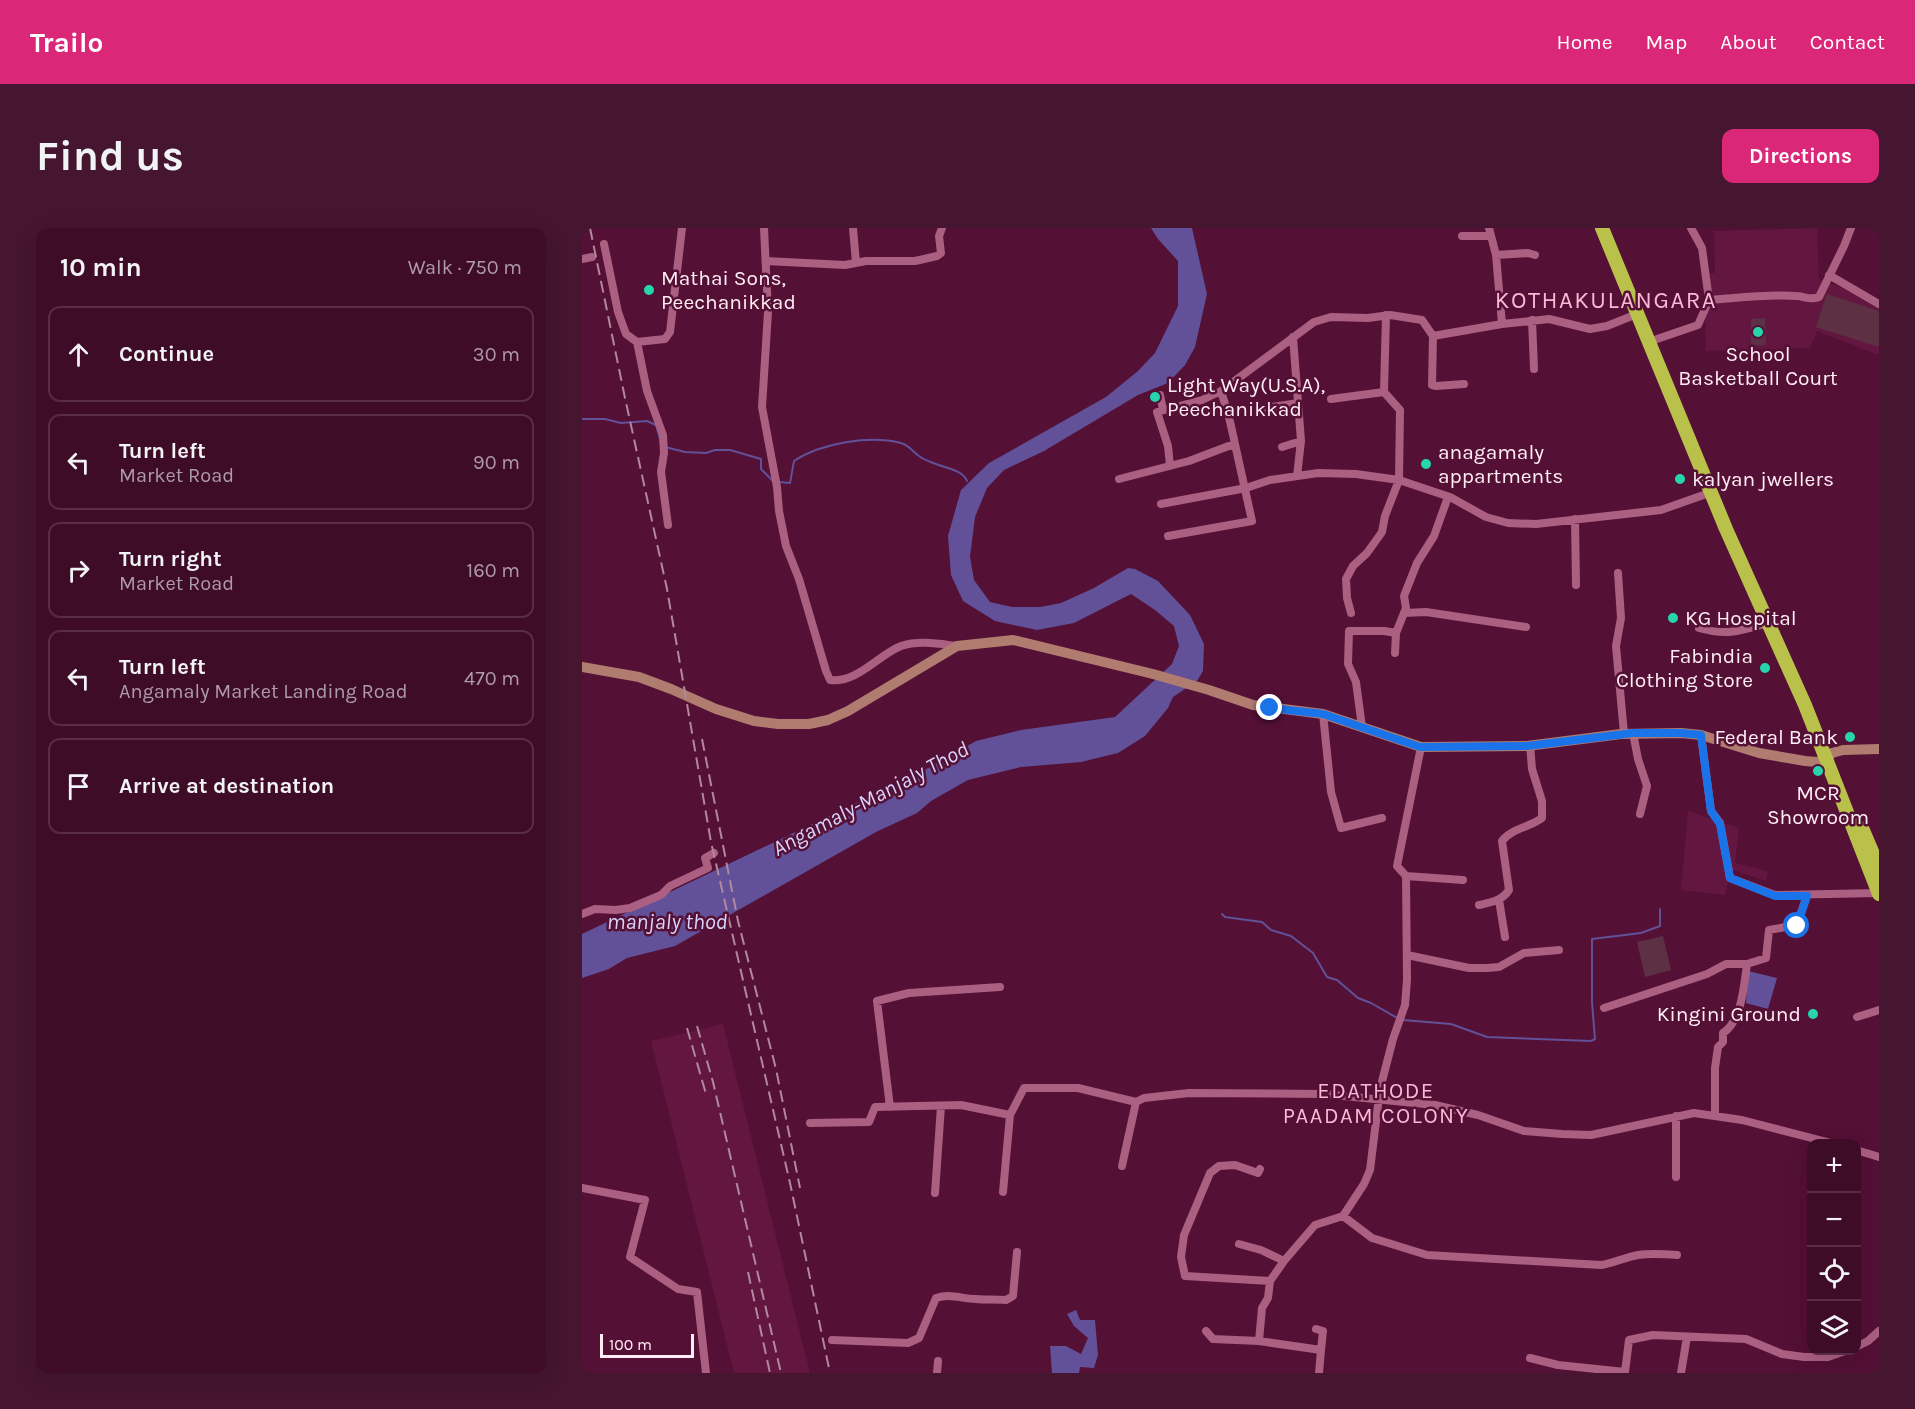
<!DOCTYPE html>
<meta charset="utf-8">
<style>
body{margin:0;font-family:Karla,sans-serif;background:#461530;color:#f1f3f6}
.controls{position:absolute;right:18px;bottom:18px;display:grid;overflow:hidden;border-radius:12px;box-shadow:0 6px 24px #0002}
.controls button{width:54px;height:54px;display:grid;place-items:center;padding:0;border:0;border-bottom:2px solid #582c45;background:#3f0c28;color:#f1f3f6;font:30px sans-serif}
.scale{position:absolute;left:18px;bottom:15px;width:94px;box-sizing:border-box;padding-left:6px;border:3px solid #ffedf4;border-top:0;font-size:16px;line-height:21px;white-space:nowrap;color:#ffedf4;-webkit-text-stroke:4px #541035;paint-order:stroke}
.stop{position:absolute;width:18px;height:18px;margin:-14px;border:4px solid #1a73e8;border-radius:50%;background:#fff}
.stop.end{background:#1a73e8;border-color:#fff;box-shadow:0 2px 6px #0008}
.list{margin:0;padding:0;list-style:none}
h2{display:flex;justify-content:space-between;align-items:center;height:78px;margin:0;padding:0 24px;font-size:26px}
h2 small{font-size:20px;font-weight:400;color:#ad9ba8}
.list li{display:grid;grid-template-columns:39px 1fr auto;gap:18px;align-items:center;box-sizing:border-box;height:96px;margin:0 12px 12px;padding:0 12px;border:2px solid #582c45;border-radius:12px}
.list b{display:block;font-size:22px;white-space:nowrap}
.list p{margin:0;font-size:20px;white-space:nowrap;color:#ad9ba8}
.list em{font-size:20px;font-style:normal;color:#ad9ba8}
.icon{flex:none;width:33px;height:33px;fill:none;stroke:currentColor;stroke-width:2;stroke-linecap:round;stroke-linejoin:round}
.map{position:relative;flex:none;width:1297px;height:1145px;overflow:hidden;border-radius:12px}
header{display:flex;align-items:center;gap:36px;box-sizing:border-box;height:84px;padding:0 30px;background:#db2777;color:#fff}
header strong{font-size:28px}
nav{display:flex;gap:33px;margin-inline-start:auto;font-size:21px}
.intro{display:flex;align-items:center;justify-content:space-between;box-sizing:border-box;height:144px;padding:0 36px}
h1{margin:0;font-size:42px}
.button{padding:15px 27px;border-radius:12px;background:#db2777;color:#fff;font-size:21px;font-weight:700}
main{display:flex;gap:36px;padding:0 36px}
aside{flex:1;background:#3f0c28;border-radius:12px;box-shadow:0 6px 24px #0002}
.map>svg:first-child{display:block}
.built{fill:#631740}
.green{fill:#5d3044}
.water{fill:#625199}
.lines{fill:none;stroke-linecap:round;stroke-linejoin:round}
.stream{stroke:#625199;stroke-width:2}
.street{stroke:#ab5f81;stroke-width:8}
.secondary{stroke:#b07c70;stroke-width:10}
.highway{stroke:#bac14a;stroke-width:14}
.rail{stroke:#b1889d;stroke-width:2;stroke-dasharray:12 6;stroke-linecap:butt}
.route{stroke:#1a73e8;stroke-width:8}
.poi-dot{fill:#26d5ae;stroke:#541035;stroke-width:2}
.labels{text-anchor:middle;stroke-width:5;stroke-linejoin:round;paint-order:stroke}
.poi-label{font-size:21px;fill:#ffedf4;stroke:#541035;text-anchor:start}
.water-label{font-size:22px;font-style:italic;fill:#d9d3fc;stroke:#541035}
.neighbourhood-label{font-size:22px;letter-spacing:1.5px;fill:#fcb8d4;stroke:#541035}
.quarter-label{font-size:24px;letter-spacing:1.5px;fill:#fcb8d4;stroke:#541035}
</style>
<header>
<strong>Trailo</strong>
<nav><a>Home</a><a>Map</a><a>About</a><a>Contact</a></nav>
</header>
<div class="intro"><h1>Find us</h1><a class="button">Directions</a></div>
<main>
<aside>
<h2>10 min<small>Walk · 750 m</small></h2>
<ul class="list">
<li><svg class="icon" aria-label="ahead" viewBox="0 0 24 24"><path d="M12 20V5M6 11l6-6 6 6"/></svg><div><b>Continue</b></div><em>30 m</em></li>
<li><svg class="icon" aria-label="left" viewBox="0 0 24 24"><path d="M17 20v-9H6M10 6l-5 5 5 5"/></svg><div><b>Turn left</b><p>Market Road</p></div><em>90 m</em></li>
<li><svg class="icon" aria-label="right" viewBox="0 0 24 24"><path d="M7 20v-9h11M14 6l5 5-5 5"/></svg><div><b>Turn right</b><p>Market Road</p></div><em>160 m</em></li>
<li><svg class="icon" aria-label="left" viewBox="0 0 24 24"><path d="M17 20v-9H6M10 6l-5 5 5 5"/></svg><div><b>Turn left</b><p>Angamaly Market Landing Road</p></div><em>470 m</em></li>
<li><svg class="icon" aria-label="arrive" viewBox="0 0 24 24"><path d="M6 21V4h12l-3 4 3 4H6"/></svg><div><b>Arrive at destination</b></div></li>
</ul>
</aside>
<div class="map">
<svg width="1297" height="1145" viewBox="0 0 1297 1145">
<rect width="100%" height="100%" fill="#541035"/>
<path class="built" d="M1235 0 1237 51 1297 74V127L1235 103 1228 120 1124 123 1122 45H1133L1132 3Z
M1106 583 1157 600 1153 635 1186 643 1184 653 1149 641 1143 667 1099 662Z
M141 796 228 1145H152L69 813Z"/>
<path class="green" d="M1245 66 1297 83V119L1234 99Z
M1183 90 1184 117 1169 118V91Z
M1081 708 1089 742 1063 749 1055 714Z"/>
<path class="water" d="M569 0H610L625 66 613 119 603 137 586 155 556 167 462 223 422 242 405 260 393 289 388 329 392 352 408 374 430 379H458L479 375 512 360 546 340 553 341 576 353 608 387 622 416 621 443 615 453 591 469 586 480 563 508 536 525 499 534 439 539 386 552 349 573 335 585 294 604 93 718 45 730 27 741 0 750V706L341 543 394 513 439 502 533 489 590 436 597 418 592 398 573 382 549 366 492 395 455 402 413 393 381 373 369 347 366 308 379 262 407 235 524 169 556 143 573 125 596 78V33L576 11Z
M1166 743 1195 750 1186 781 1164 775Z
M494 1082 498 1092H513L516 1127 512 1140 498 1139 497 1145H470L468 1118H484L499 1126 506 1110 492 1098 485 1086Z"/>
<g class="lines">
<path class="stream" d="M0 191H23L39 195 65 193 74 197 79 215
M83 219 103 224 124 225 133 222H148L179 231V241L191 253
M197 254 208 255 212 233C239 215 288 207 319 215 327 217 331 224 337 228 342 232 349 234 354 236 364 240 381 242 385 253
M640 686 643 689 680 694 689 702 709 708 731 725 745 749 755 752 776 770 789 775 817 791
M821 792 869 796 905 809 1009 813 1013 811 1010 774V711L1059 705 1078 698V681"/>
<path class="street" d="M182 0 186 84 180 179 195 259 197 283 204 318 217 351 244 443 248 452C276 455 296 427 319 418 337 412 358 416 375 418
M271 0 274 35
M907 0 914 27 920 96
M1109 0 1120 20 1127 72
M880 8H909
M22 16 36 84 44 106 55 114 65 163 81 207 82 225 79 244 86 297
M914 27 946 25 953 27
M0 31 10 29
M184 33 263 37 284 33H333L355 28 359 25 357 8 360 0
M1247 47 1297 76
M950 92 952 141
M851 108 850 157 854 158 882 156
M1075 111 1116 97 1127 72C1156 70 1185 66 1214 68 1223 68 1227 73 1237 69L1262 18 1269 0
M55 114 83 111 88 104 100 0
M802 164 804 87
M578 167 581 182
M749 171 802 164 818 182 817 252 803 288 800 304 785 325 771 338 764 351 765 370 769 385
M676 181 716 175
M700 219 719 213 711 109
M588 238 586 218 575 184 620 172 639 163 732 94 749 89 786 90 808 87 840 92 851 108 920 96 967 91 1008 101 1025 98 1055 86
M715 248 719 213
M537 251 607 233 652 216
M579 276 664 260 688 252 736 245 774 246 817 252 868 269 904 289 926 295 954 296 1079 282 1130 264
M993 291 994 357
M586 308 670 293 647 189 639 163
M1036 345 1039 390 1034 418 1042 506
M822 385 844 384 944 399
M1117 400C1145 408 1158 403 1186 395
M813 425 814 405 824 380 822 368 835 335 852 308 866 269
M741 486 749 564 759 600 800 590
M780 499 774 454 766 436 767 403H802L814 405
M1051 505 1056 531 1065 558 1058 586
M1119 507 1129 583 1138 595 1148 650 1193 667 1297 665
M824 648 881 652
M917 672 923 709
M897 677C909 674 920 673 927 662L920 613C929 601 948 599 960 590V573L950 541 948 517
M0 686 13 681 34 682 48 680 79 667 88 658 126 640 123 630 132 625
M825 727 887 740H905L917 739 942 725 977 722
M1022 780 1125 746 1144 736H1165
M1275 789 1297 782
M308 879 295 773 327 765 418 759
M1094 888V949
M1133 888V840L1136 819 1141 814V805C1160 793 1162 757 1165 736L1184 730 1187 702 1215 697 1225 667
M228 895 287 894 293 879 379 877 428 887 442 860H496L554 874 562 870 607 865 742 866 853 877 896 887 942 903 980 906 1009 907 1112 885 1160 892 1253 916
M1274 922 1297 929
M540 938 554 874
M678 941 676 945 653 937 637 938 628 945 602 1007 599 1029 603 1048 688 1053 686 1070 680 1080 677 1113 739 1122 737 1145
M0 960 63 972 48 1029 96 1061 115 1064 124 1145
M421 964 428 887
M353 965 359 878
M761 988 790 1010 845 1027 1019 1037C1032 1035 1044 1029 1056 1027 1069 1025 1082 1026 1095 1027
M657 1016 679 1022 702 1033
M688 1053 702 1033 733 997 761 988 782 956 788 942 798 861 811 811 823 777 825 752 824 648 815 638 839 519
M734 1101 741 1103 739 1122
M624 1103 631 1111 677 1113
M250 1112 326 1115 337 1110 354 1070C369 1065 379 1071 394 1071 404 1072 413 1071 424 1072L431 1068 435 1024
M1274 1119 1286 1113 1297 1103
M948 1130 976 1137 1043 1144 1047 1112 1071 1107 1164 1111 1200 1126 1222 1129H1246L1266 1122
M355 1145 356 1133
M1099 1145 1105 1109"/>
<path class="secondary" d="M0 439 57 449 89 461 134 481 172 493 196 496H227L246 492 266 483 375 418 431 412 571 446 627 462 671 477 741 486 839 519 945 518 1039 506 1099 505 1119 507 1177 525 1223 533 1236 534 1243 532 1250 525 1261 522 1297 521"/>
<path class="highway" d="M1020 0 1144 301 1223 477 1297 666
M1280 600 1297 640"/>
<path class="rail" d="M8 0 43 170 85 361 129 614 208 955 248 1145
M120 511 156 693 194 841 218 960
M115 798 131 854 199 1145
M105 800 124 866
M166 1044 188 1145"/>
</g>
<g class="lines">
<path class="route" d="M688 480 741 486 838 519 945 518 1051 505H1099L1119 507 1129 583 1138 596 1148 650 1193 668H1225L1215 698"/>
</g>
<g class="poi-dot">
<circle cx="67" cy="62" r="6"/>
<circle cx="1176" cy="104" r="6"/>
<circle cx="573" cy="169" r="6"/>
<circle cx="844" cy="236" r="6"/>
<circle cx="1098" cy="251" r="6"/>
<circle cx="1091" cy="390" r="6"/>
<circle cx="1183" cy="440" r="6"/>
<circle cx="1268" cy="509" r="6"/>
<circle cx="1236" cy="543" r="6"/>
<circle cx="1231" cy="786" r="6"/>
</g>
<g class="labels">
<g class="poi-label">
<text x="79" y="57">Mathai Sons,<tspan x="79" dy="24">Peechanikkad</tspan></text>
<text x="1176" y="133" text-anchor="middle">School<tspan x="1176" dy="24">Basketball Court</tspan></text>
<text x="585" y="164">Light Way(U.S.A),<tspan x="585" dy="24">Peechanikkad</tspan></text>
<text x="856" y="231">anagamaly<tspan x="856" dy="24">appartments</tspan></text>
<text x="1110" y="258">kalyan jwellers</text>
<text x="1103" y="397">KG Hospital</text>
<text x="1171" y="435" text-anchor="end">Fabindia<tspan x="1171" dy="24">Clothing Store</tspan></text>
<text x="1256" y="516" text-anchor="end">Federal Bank</text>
<text x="1236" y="572" text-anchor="middle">MCR<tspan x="1236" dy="24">Showroom</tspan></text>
<text x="1219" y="793" text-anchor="end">Kingini Ground</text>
</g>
<g class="water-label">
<text transform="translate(288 570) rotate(-28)" y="8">Angamaly-Manjaly Thod</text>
<text x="85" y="701">manjaly thod</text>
</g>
<g class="neighbourhood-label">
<text x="794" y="870">EDATHODE<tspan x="794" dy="25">PAADAM COLONY</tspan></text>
</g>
<g class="quarter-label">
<text x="1024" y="80">KOTHAKULANGARA</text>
</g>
</g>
</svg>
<div class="controls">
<button>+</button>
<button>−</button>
<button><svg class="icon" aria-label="locate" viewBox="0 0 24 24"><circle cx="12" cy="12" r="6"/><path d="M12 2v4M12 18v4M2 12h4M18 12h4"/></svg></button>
<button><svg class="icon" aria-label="layers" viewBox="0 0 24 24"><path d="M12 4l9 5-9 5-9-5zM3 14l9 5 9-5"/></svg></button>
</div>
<div class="scale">100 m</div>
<div class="stop" style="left:1215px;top:698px"></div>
<div class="stop end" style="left:688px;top:480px"></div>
</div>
</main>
